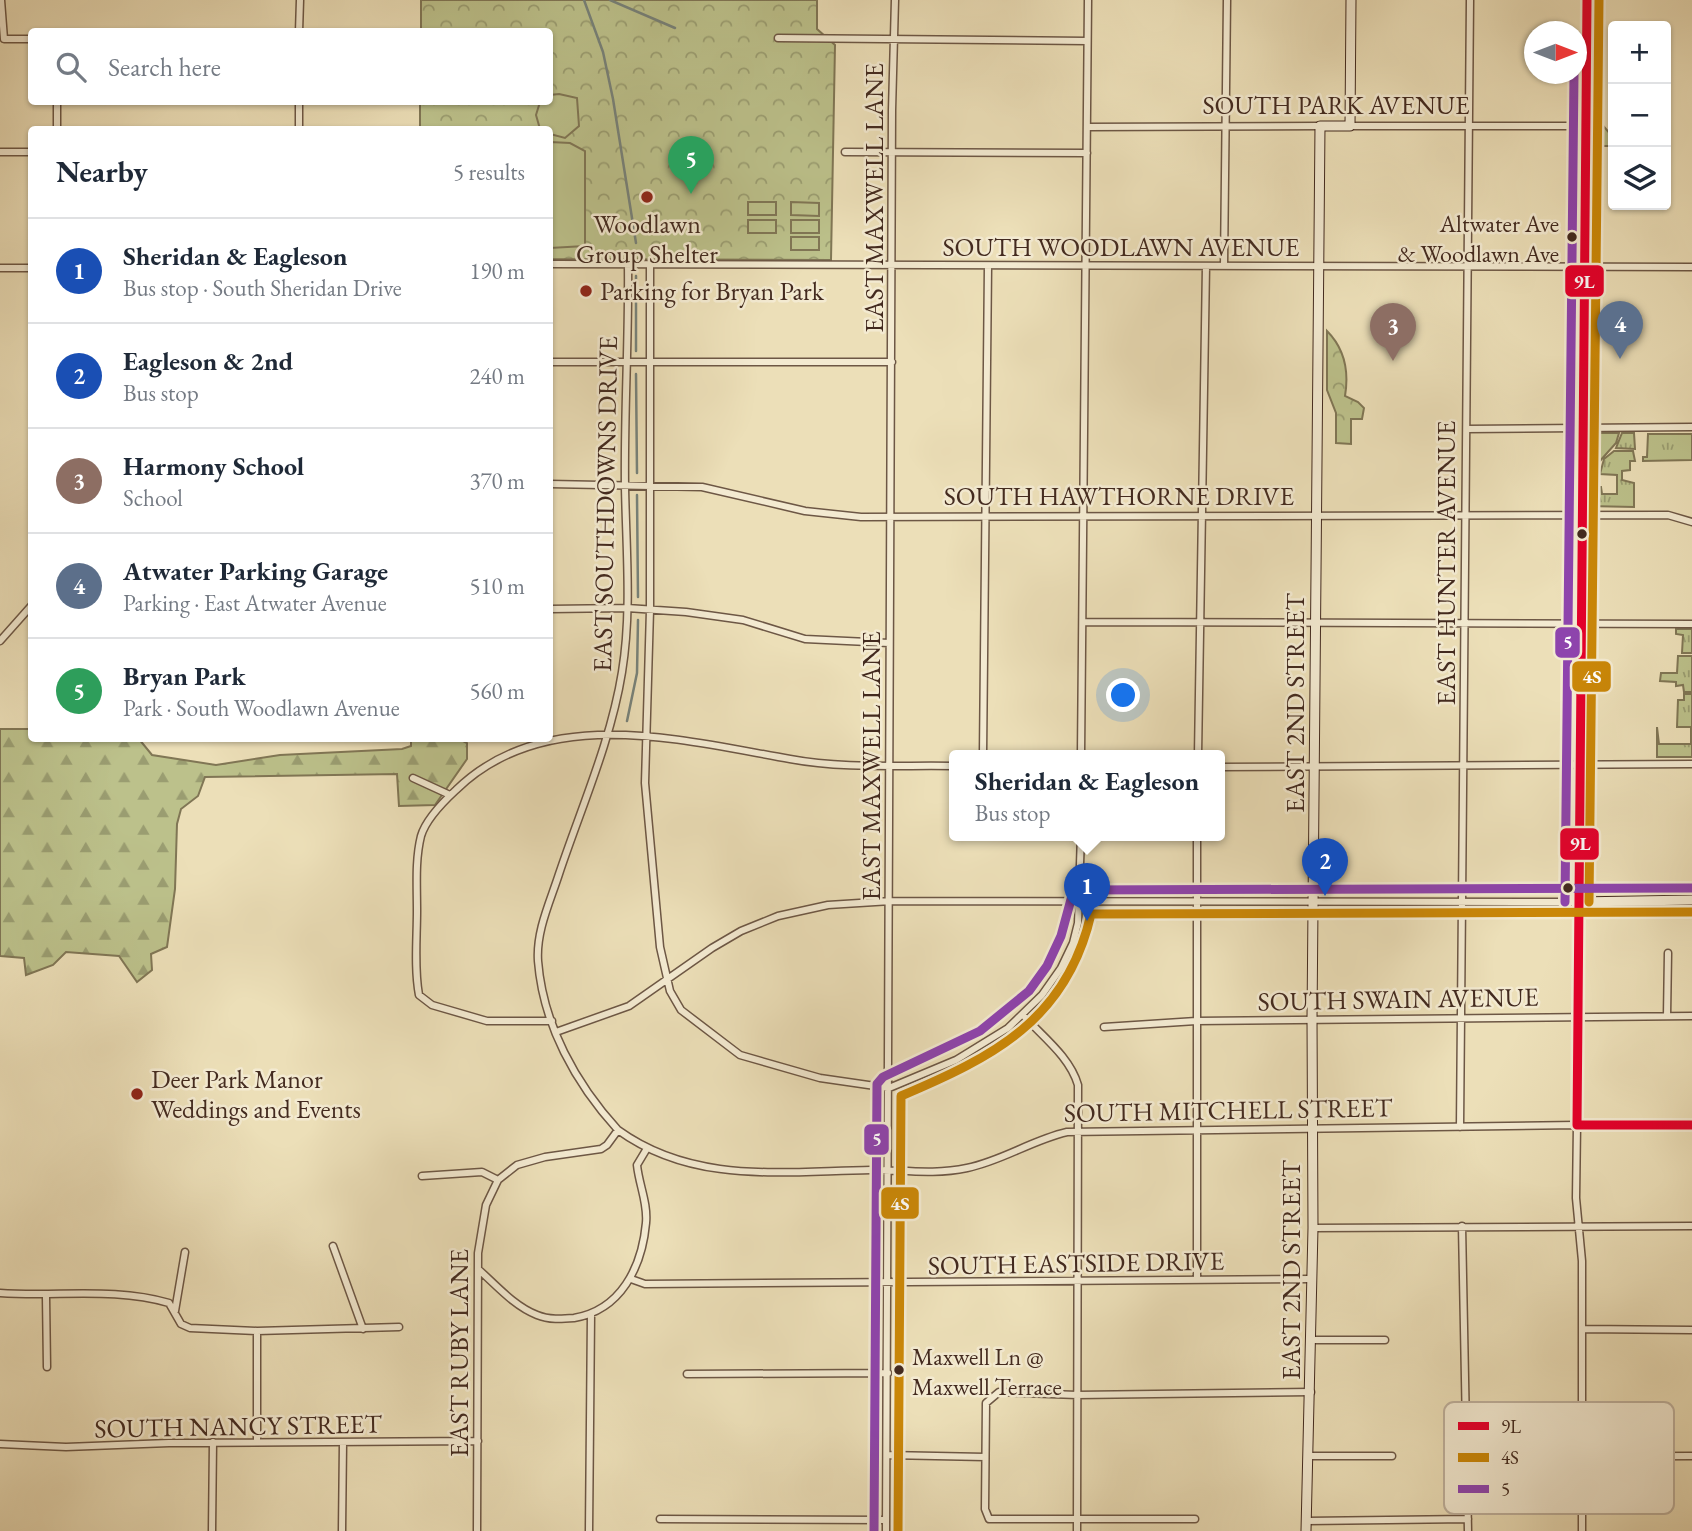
<!DOCTYPE html>
<meta charset="utf-8">
<style>
body{margin:0;font-family:"EB Garamond",serif;background:#f2f2f3;color:#1f2937}
.controls{position:absolute;right:21px;top:21px;display:grid;overflow:hidden;border-radius:7px;box-shadow:0 2px 5px #0004}
.controls button{width:63px;height:63px;display:grid;place-items:center;padding:0;border:0;border-bottom:2px solid #e0e1e3;background:#fff;color:#1f2937;font:35px sans-serif}
.compass{position:absolute;left:1524px;top:21px;width:63px;height:63px;border-radius:50%;background:#fff;box-shadow:0 2px 5px #0004;rotate:90deg}
.you{position:absolute;left:1124px;top:696px;width:24px;height:24px;margin:-18px;border:5px solid #fff;border-radius:50%;background:#1a73e8;box-shadow:0 0 0 10px #1a73e833}
.badge{display:grid;place-items:center;width:46px;height:46px;border-radius:50%;background:#8f2418;color:#fff;font-size:23px;font-weight:700}
.pin{position:absolute;translate:-50% -58px;filter:drop-shadow(0 2px 4px #0008)}
.pin::after{content:'';position:absolute;top:37px;width:24px;height:21px;background:inherit;clip-path:polygon(0 0,100% 0,50% 100%)}
.popup{position:absolute;left:949px;top:750px;width:276px;height:91px;box-sizing:border-box;display:grid;place-content:center;border-radius:7px;background:#fff;filter:drop-shadow(0 2px 5px #0005);font-size:23px;white-space:nowrap;color:#747a83}
.popup b{font-size:26px;color:#1f2937}
.popup::after{content:'';position:absolute;left:50%;top:100%;margin-left:-14px;border:14px solid transparent;border-top-color:#fff}
.list{margin:0;padding:0;list-style:none}
h2{display:flex;justify-content:space-between;align-items:center;height:91px;margin:0;padding:0 28px;font-size:30px}
h2 small{font-size:23px;font-weight:400;color:#747a83}
.list li{display:grid;grid-template-columns:46px 1fr auto;gap:21px;align-items:center;box-sizing:border-box;height:105px;padding:0 28px;border-top:2px solid #e0e1e3}
.list b{display:block;font-size:26px;white-space:nowrap}
.list p{margin:0;font-size:23px;white-space:nowrap;color:#747a83}
.list em{font-size:23px;font-style:normal;color:#747a83}
.icon{flex:none;width:38px;height:38px;fill:none;stroke:currentColor;stroke-width:2;stroke-linecap:round;stroke-linejoin:round}
.map{position:relative;flex:none;width:1692px;height:1531px;overflow:hidden}
.search{position:absolute;background:#fff;box-shadow:0 2px 5px #0004;left:28px;top:28px;width:525px;height:77px;display:flex;align-items:center;gap:18px;box-sizing:border-box;padding:0 24px;border-radius:7px;color:#747a83;font-size:26px}
.panel{position:absolute;background:#fff;box-shadow:0 2px 5px #0004;left:28px;top:126px;width:525px;height:616px;border-radius:7px}
.map>svg:first-child{display:block}
.grass{fill:url(#grass-tufts);stroke:#807655;stroke-width:2}
.forest{fill:url(#forest-firs);stroke:#807655;stroke-width:2}
.park{fill:url(#park-crowns);stroke:#807655;stroke-width:2}
.pitch{fill:#bcc18b;stroke:#807655;stroke-width:2}
.lines{fill:none;stroke-linecap:round;stroke-linejoin:round}
.stream{stroke:#77827a;stroke-width:2.5}
.street-casing{stroke:#6d5745;stroke-width:9}
.secondary-casing{stroke:#432a1f;stroke-width:11}
.primary-casing{stroke:#432a1f;stroke-width:12}
.street{stroke:#f3ead1;stroke-width:6}
.secondary{stroke:#f3ead1;stroke-width:9}
.primary{stroke:#e6c07c;stroke-width:10}
.bus-1-casing{stroke:#f3ead1;stroke-width:14}
.bus-2-casing{stroke:#f3ead1;stroke-width:14}
.bus-3-casing{stroke:#f3ead1;stroke-width:14}
.bus-1{stroke:#e4002b;stroke-width:9}
.bus-2{stroke:#ca8708;stroke-width:9}
.bus-3{stroke:#8e44ad;stroke-width:9}
.poi-dot{fill:#8f2418;stroke:#f3ead1;stroke-width:2.5}
.bus-dot{fill:#432a1f;stroke:#f3ead1;stroke-width:2.5}
.labels{text-anchor:middle;stroke-width:5;stroke-linejoin:round;paint-order:stroke}
.bus-label{font-size:24px;fill:#432a1f;stroke:#f3ead1;text-anchor:end}
.street-label{font-size:26px;fill:#432a1f;stroke:#f3ead1}
.poi-label{font-size:26px;fill:#432a1f;stroke:#f3ead1;text-anchor:start}
.key{fill:#f3ead1;stroke:#beb09c;stroke-width:2}
.key-label{font-size:19px;fill:#432a1f}
.line-badge{stroke:#f3ead1;stroke-width:2.5}
.badge-label{font-size:19px;text-anchor:middle;font-weight:bold;fill:#fff}
</style>
<div class="map">
<svg width="1692" height="1531" viewBox="0 0 1692 1531">
<defs>
<pattern id="grass-tufts" width="24" height="20" patternUnits="userSpaceOnUse" patternTransform="scale(1.75)"><rect width="24" height="20" fill="#bcc18b"/><path d="M3 7l-1-3M5 7V3M7 7l1-3M15 17l-1-3M17 17v-4M19 17l1-3" fill="none" stroke="#9a9d71"/></pattern>
<pattern id="forest-firs" width="22" height="20" patternUnits="userSpaceOnUse" patternTransform="scale(1.75)"><rect width="22" height="20" fill="#bcc18b"/><path d="M5 1l3.5 6h-7zM16 11l3.5 6h-7z" fill="#9a9d71"/></pattern>
<pattern id="park-crowns" width="20" height="18" patternUnits="userSpaceOnUse" patternTransform="scale(1.75)"><rect width="20" height="18" fill="#bcc18b"/><path d="M2 6a3 3 0 1 1 6 0M12 15a3 3 0 1 1 6 0" fill="none" stroke="#9a9d71"/></pattern>
</defs>
<rect width="100%" height="100%" fill="#ecdfb8"/>
<filter id="stains"><feTurbulence type="fractalNoise" baseFrequency=".00286" numOctaves="4"/><feColorMatrix values="0 0 0 0 .2 0 0 0 0 .09 0 0 0 0 .02 0 0 0 .5 -.17"/></filter>
<radialGradient id="worn" r=".72"><stop offset=".6" stop-color="#630" stop-opacity="0"/><stop offset="1" stop-color="#630" stop-opacity=".3"/></radialGradient>
<path class="grass" d="M1596 0H1601C1606 34 1601 83 1600 119H1595Z
M1595 122H1600L1612 136 1611 146H1594Z
M1589 433H1619L1616 443 1599 462 1596 486H1588Z
M1622 433H1634L1635 449 1616 448Z
M1648 434H1692V460L1643 461V457H1647Z
M1614 451H1633L1635 461H1630V470L1622 471V480L1634 483V507L1588 506V487H1601L1602 494H1617V475L1600 474 1604 459Z
M1676 629H1692V653H1682L1683 635 1676 634Z
M1678 656H1692V692H1684L1683 685 1676 686V682L1660 681 1661 673H1677Z
M1684 694H1692V757H1657V727L1659 744H1691V727H1677L1678 700H1684Z"/>
<path class="forest" d="M0 729H31L32 738 139 739 152 755 216 765 280 755 402 749 411 746V738L459 739 467 743V759L435 805 399 806 397 774 205 777 198 796 181 809 177 824 175 889 167 947 151 954 152 970 137 982 119 956 66 952 53 965 26 975 24 958 0 956Z"/>
<path class="park" d="M421 0H817V29L835 45 831 260 550 259V130H420V102H550V32L421 31Z
M1327 331C1345 349 1349 372 1345 396L1358 402 1364 408 1362 419H1351V444L1336 443V413L1327 390Z"/>
<path class="pitch" d="M559 94 577 98 579 126 565 138 550 134V130L540 129 536 115 540 102H550V95Z
M550 142 570 143 585 151V246L550 248Z
M748 202H776V215H748Z
M791 202 819 203V216L791 215Z
M748 220H776V233H748Z
M791 220H819V233H791Z
M791 237H819V250H791Z"/>
<g class="lines">
<path class="stream" d="M584 0 603 52 613 99 636 243
M610 0 675 28
M636 351V276
M636 374 637 473
M637 495 638 597
M627 721 637 673 638 620"/>
<defs>
<path id="street" d="M1 0 4 39H32
M299 32 300 0
M778 38 1087 41
M57 102V130
M299 102V130
M1350 126H1585
M1087 127 1320 126
M0 152H32
M845 152 1087 153
M550 264 1692 267
M650 265V610L645 783 660 947 670 991 681 1010 740 1055 820 1078 889 1088 956 1060 1008 1028 1042 995 1061 968 1073 943 1078 923 1081 835
M1224 265 1227 0
M0 268H32
M550 362H892
M1467 429 1692 427
M550 484 702 487 805 511 861 517 1668 515 1692 522
M550 609 627 608 686 612 743 620 805 639 889 643
M1084 622 1692 624
M0 641 32 605
M983 755 988 266
M1081 755 1088 0
M1198 755 1206 266
M1220 767 1692 764
M413 778 450 795
M1197 835V1280
M1023 1015C1043 1037 1070 1057 1078 1085L1077 1531
M1667 1016 1668 953
M552 1021H487L432 1005 419 995C414 968 417 938 417 911 417 886 415 860 421 836 426 819 443 802 456 790 545 703 681 740 790 759 843 769 900 765 954 766
M1104 1027 1196 1021 1692 1016
M556 1032 629 1006 712 948 741 931 778 916 828 905 891 901 1577 902
M1460 1127 1470 0
M618 1130C576 1084 543 1025 538 961 536 931 550 902 559 874 581 808 611 741 622 672 632 611 626 548 625 486 624 412 629 338 628 264
M422 1176 482 1172 498 1180
M1462 1226 1468 1531
M1313 1228 1692 1226
M333 1246 363 1329
M478 1269C496 1285 514 1306 537 1315 549 1320 562 1319 574 1318 621 1310 642 1267 646 1223 648 1203 639 1185 637 1165L646 1150
M631 1279 645 1284 1312 1279
M0 1293C57 1297 114 1287 169 1303L181 1324 190 1328 257 1331 399 1327
M46 1297 47 1367
M175 1311 185 1252
M1582 1329 1692 1330
M257 1331V1442
M1311 1340H1385
M687 1374 888 1373
M0 1444 66 1447 169 1443 478 1441
M887 1455 985 1457
M1310 1456H1392
M1468 1457 1692 1456
M660 1519 886 1520
M1195 1519H989L985 1509 986 1403 999 1392 1077 1395 1311 1392
M1307 1521 1468 1519
M212 1531 213 1442
M342 1531 343 1443
M477 1531 478 1253 486 1205 498 1180 517 1165 545 1157 601 1149 607 1145 618 1130C694 1185 783 1171 871 1170 903 1170 934 1175 967 1168 1002 1161 1032 1140 1067 1132L1577 1125 1576 1198 1582 1261V1531
M589 1531 591 1314
M886 1531 892 110 895 0"/>
<path id="secondary" d="M1577 902 1692 900
M1306 1531 1313 1228 1312 1019 1320 126H1350L1351 0"/>
<path id="primary" d="M1587 0 1577 1125H1692"/>
</defs>
<use href="#street" class="street-casing"/>
<use href="#secondary" class="secondary-casing"/>
<use href="#primary" class="primary-casing"/>
<use href="#street" class="street"/>
<use href="#secondary" class="secondary"/>
<use href="#primary" class="primary"/>
<defs>
<path id="bus-1" d="M1577 1125 1587 0
M1577 1125H1692"/>
<path id="bus-2" d="M1589 902 1599 0
M898 1531 901 1096C993 1057 1067 1020 1091 914L1692 912"/>
<path id="bus-3" d="M1565 902 1574 74
M874 1531 877 1084 883 1077 980 1031 1029 991 1047 966 1061 936 1073 892 1081 890 1692 888"/>
</defs>
<use href="#bus-1" class="bus-1-casing"/>
<use href="#bus-2" class="bus-2-casing"/>
<use href="#bus-3" class="bus-3-casing"/>
<use href="#bus-1" class="bus-1"/>
<use href="#bus-2" class="bus-2"/>
<use href="#bus-3" class="bus-3"/>
</g>
<g class="poi-dot">
<circle cx="647" cy="197" r="7"/>
<circle cx="586" cy="291" r="7"/>
<circle cx="137" cy="1094" r="7"/>
</g>
<g class="bus-dot">
<circle cx="1572" cy="237" r="6"/>
<circle cx="1582" cy="534" r="6"/>
<circle cx="1568" cy="888" r="6"/>
<circle cx="899" cy="1370" r="6"/>
</g>
<g class="labels">
<g class="bus-label">
<text x="1559" y="232">Altwater Ave<tspan x="1559" dy="30">&amp; Woodlawn Ave</tspan></text>
<text x="912" y="1365" text-anchor="start">Maxwell Ln @<tspan x="912" dy="30">Maxwell Terrace</tspan></text>
</g>
<g class="street-label">
<text x="1336" y="114">SOUTH PARK AVENUE</text>
<text transform="translate(874 198) rotate(-90)" y="9">EAST MAXWELL LANE</text>
<text x="1121" y="256">SOUTH WOODLAWN AVENUE</text>
<text x="1119" y="505">SOUTH HAWTHORNE DRIVE</text>
<text transform="translate(605 504) rotate(-89)" y="9">EAST SOUTHDOWNS DRIVE</text>
<text transform="translate(1446 563) rotate(-90)" y="9">EAST HUNTER AVENUE</text>
<text transform="translate(1295 703) rotate(-90)" y="9">EAST 2ND STREET</text>
<text transform="translate(871 766) rotate(-90)" y="9">EAST MAXWELL LANE</text>
<text transform="translate(1398 999) rotate(-1)" y="9">SOUTH SWAIN AVENUE</text>
<text transform="translate(1228 1110) rotate(-1)" y="9">SOUTH MITCHELL STREET</text>
<text transform="translate(1076 1263) rotate(-1)" y="9">SOUTH EASTSIDE DRIVE</text>
<text transform="translate(1291 1270) rotate(-90)" y="9">EAST 2ND STREET</text>
<text transform="translate(459 1353) rotate(-90)" y="9">EAST RUBY LANE</text>
<text transform="translate(238 1426) rotate(-1)" y="9">SOUTH NANCY STREET</text>
</g>
<g class="poi-label">
<text x="647" y="233" text-anchor="middle">Woodlawn<tspan x="647" dy="30">Group Shelter</tspan></text>
<text x="600" y="300">Parking for Bryan Park</text>
<text x="151" y="1088">Deer Park Manor<tspan x="151" dy="30">Weddings and Events</tspan></text>
</g>
</g>
<rect x="1444" y="1402" width="230" height="112" rx="10" class="key"/>
<rect x="1458" y="1422" width="31" height="8" fill="#e4002b"/>
<rect x="1458" y="1453" width="31" height="9" fill="#ca8708"/>
<rect x="1458" y="1485" width="31" height="8" fill="#8e44ad"/>
<g class="key-label">
<text x="1501" y="1433">9L</text>
<text x="1501" y="1464">4S</text>
<text x="1501" y="1496">5</text>
</g>
<g class="line-badge">
<rect x="1564" y="264" width="41" height="34" rx="7" fill="#e4002b"/>
<rect x="1554" y="626" width="27" height="33" rx="7" fill="#8e44ad"/>
<rect x="1571" y="660" width="41" height="33" rx="7" fill="#ca8708"/>
<rect x="1559" y="827" width="41" height="34" rx="7" fill="#e4002b"/>
<rect x="863" y="1123" width="27" height="33" rx="7" fill="#8e44ad"/>
<rect x="880" y="1186" width="40" height="34" rx="7" fill="#ca8708"/>
</g>
<g class="badge-label">
<text x="1584" y="288">9L</text>
<text x="1568" y="649">5</text>
<text x="1592" y="683">4S</text>
<text x="1580" y="850">9L</text>
<text x="877" y="1146">5</text>
<text x="900" y="1210">4S</text>
</g>
<rect width="100%" height="100%" filter="url(#stains)"/>
<rect width="100%" height="100%" fill="url(#worn)"/>
</svg>
<div class="controls">
<button>+</button>
<button>−</button>
<button><svg class="icon" aria-label="layers" viewBox="0 0 24 24"><path d="M12 4l9 5-9 5-9-5zM3 14l9 5 9-5"/></svg></button>
</div>
<svg class="compass" viewBox="-18 -18 36 36"><path d="M0-13l5 13h-10z" fill="#e53935"/><path d="M0 13l5-13h-10z" fill="#747a83"/></svg>
<div class="you"></div>
<div class="pin badge" style="left:1087px;top:921px;background:#1a4fb4">1</div>
<div class="popup"><b>Sheridan &amp; Eagleson</b>Bus stop</div>
<div class="pin badge" style="left:1325px;top:896px;background:#1a4fb4">2</div>
<div class="pin badge" style="left:1393px;top:361px;background:#8d6e63">3</div>
<div class="pin badge" style="left:1620px;top:359px;background:#5c6f8a">4</div>
<div class="pin badge" style="left:691px;top:194px;background:#2e9e5b">5</div>
<div class="search"><svg class="icon" aria-label="search" viewBox="0 0 24 24"><circle cx="10" cy="10" r="6"/><path d="M15 15l6 6"/></svg>Search here</div>
<section class="panel">
<h2>Nearby<small>5 results</small></h2>
<ul class="list">
<li><span class="badge" style="background:#1a4fb4">1</span><div><b>Sheridan &amp; Eagleson</b><p>Bus stop · South Sheridan Drive</p></div><em>190 m</em></li>
<li><span class="badge" style="background:#1a4fb4">2</span><div><b>Eagleson &amp; 2nd</b><p>Bus stop</p></div><em>240 m</em></li>
<li><span class="badge" style="background:#8d6e63">3</span><div><b>Harmony School</b><p>School</p></div><em>370 m</em></li>
<li><span class="badge" style="background:#5c6f8a">4</span><div><b>Atwater Parking Garage</b><p>Parking · East Atwater Avenue</p></div><em>510 m</em></li>
<li><span class="badge" style="background:#2e9e5b">5</span><div><b>Bryan Park</b><p>Park · South Woodlawn Avenue</p></div><em>560 m</em></li>
</ul>
</section>
</div>
